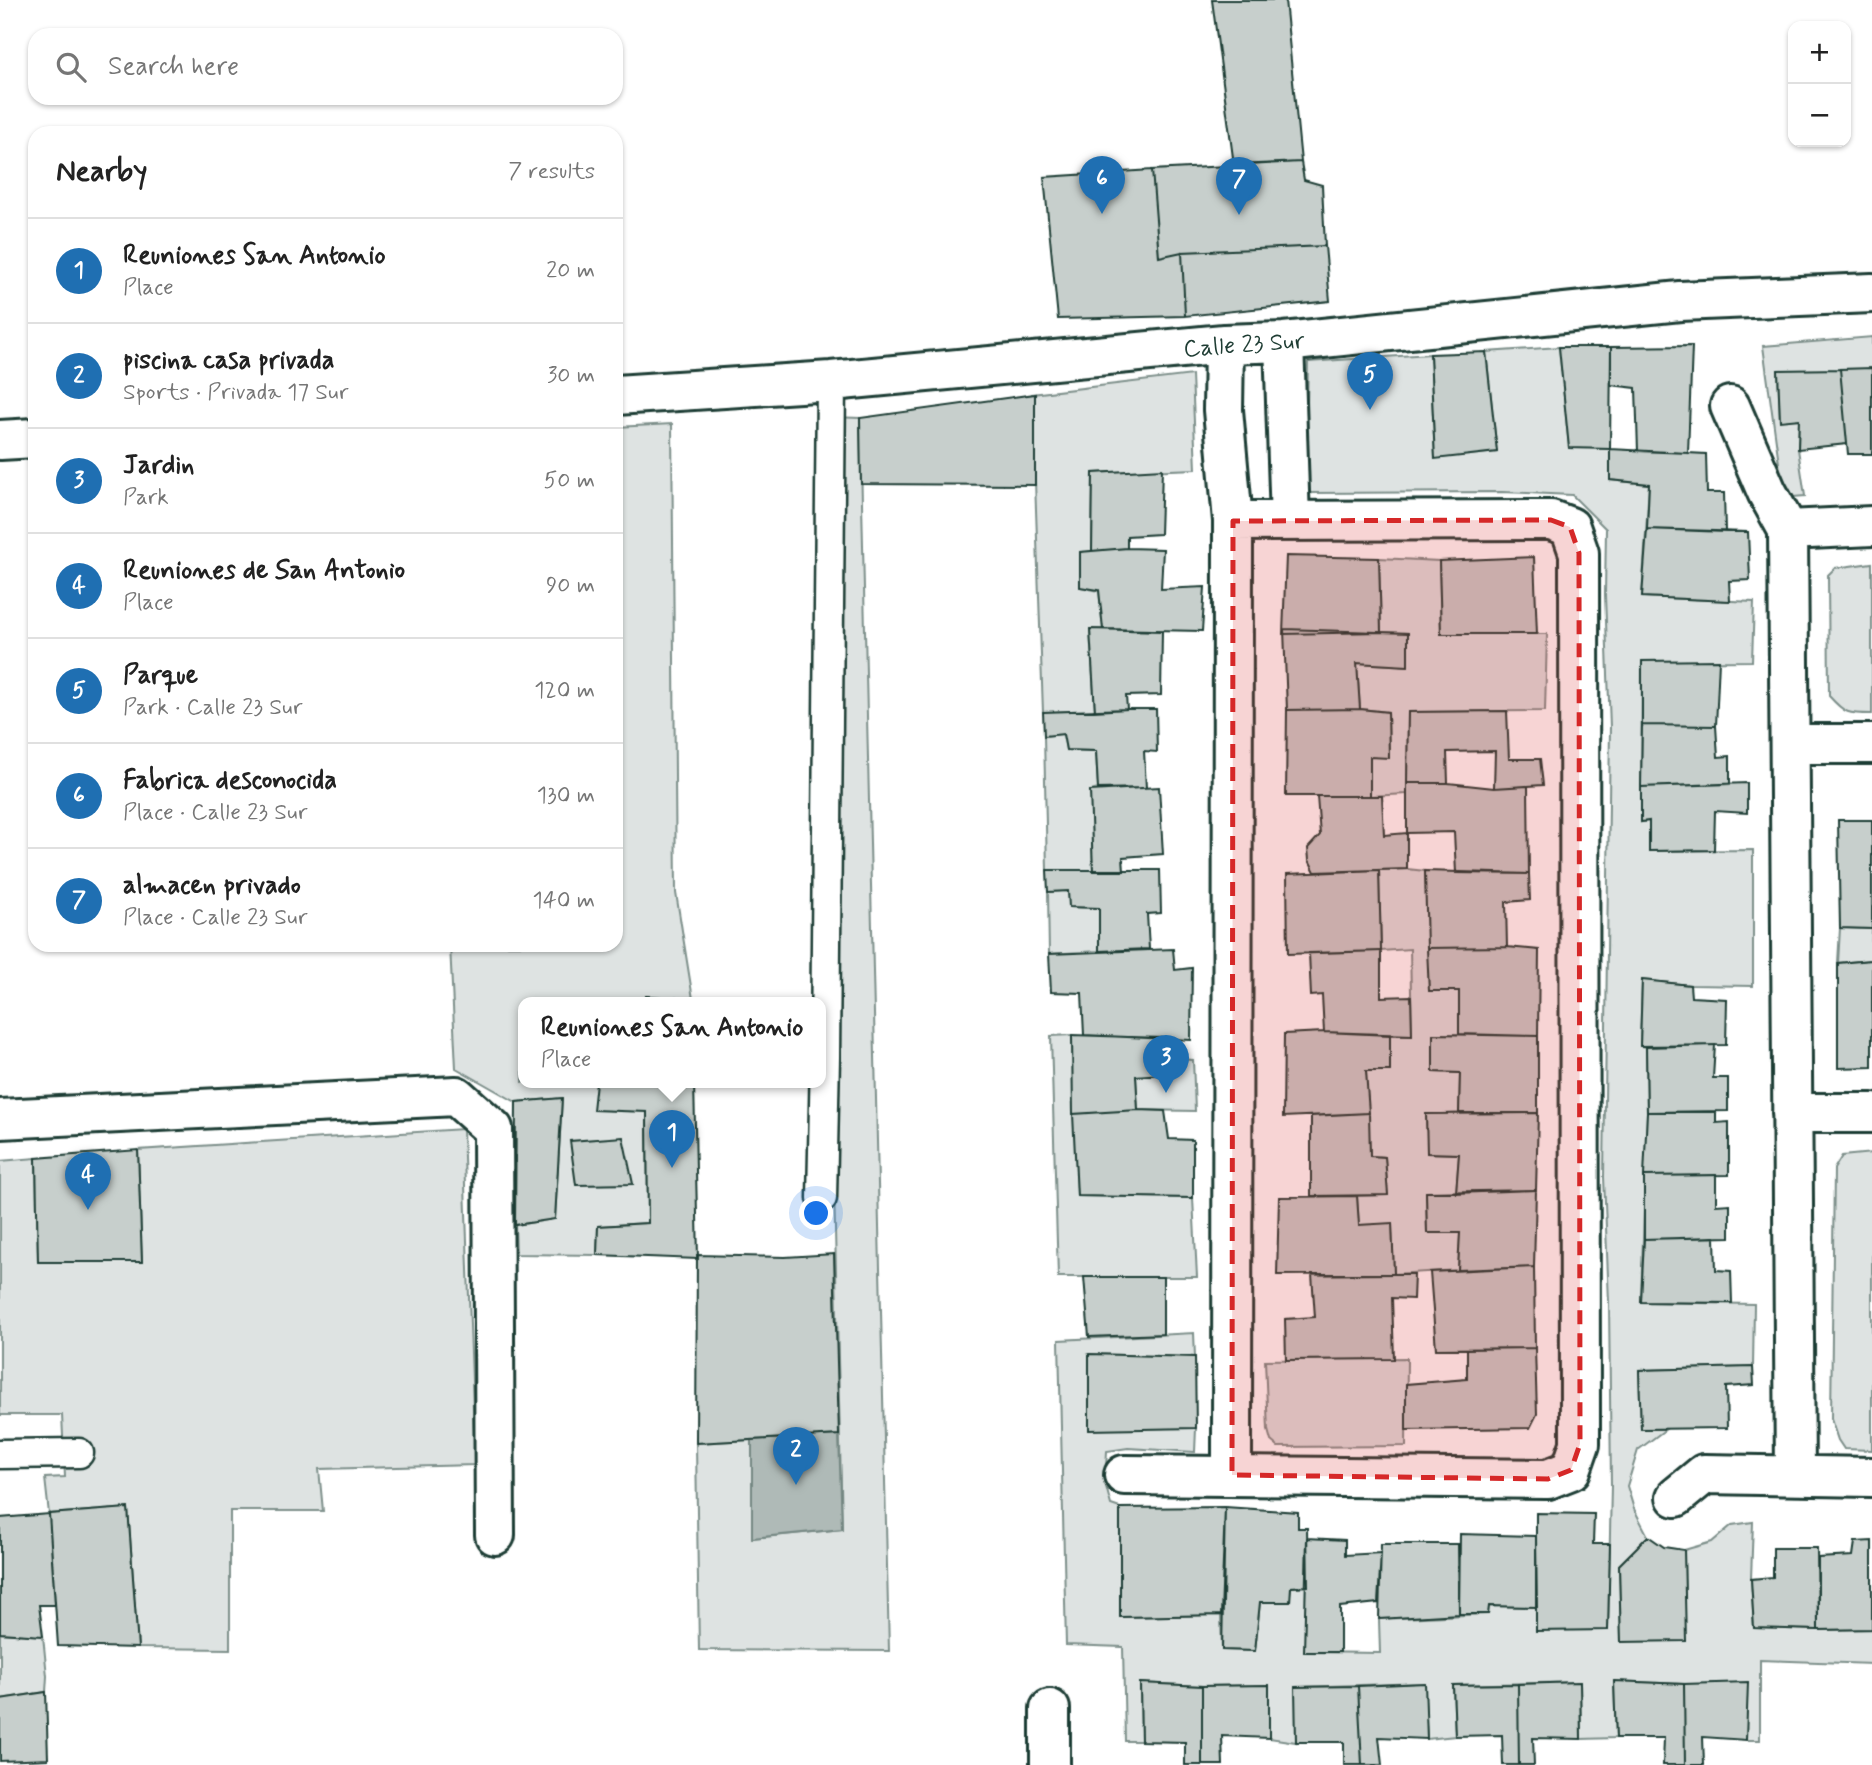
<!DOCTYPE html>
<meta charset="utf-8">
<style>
body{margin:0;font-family:Mynerve,sans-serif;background:#f2f2f2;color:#222}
.controls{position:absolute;right:21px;top:21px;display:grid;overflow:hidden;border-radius:14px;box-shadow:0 2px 5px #0004}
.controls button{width:63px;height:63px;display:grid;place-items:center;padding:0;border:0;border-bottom:2px solid #e0e0e0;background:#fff;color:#222;font:35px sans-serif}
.you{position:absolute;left:817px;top:1214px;width:24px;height:24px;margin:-18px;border:5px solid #fff;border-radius:50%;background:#1a73e8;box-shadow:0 0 0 10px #1a73e833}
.badge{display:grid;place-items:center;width:46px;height:46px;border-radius:50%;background:#1f6fb2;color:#fff;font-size:23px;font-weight:700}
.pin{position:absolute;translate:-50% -58px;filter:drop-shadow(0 2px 4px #0008)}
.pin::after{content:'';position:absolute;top:37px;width:24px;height:21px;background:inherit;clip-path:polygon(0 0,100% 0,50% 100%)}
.popup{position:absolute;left:518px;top:997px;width:308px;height:91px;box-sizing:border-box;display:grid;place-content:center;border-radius:14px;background:#fff;filter:drop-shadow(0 2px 5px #0005);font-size:23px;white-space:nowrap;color:#767676}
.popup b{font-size:26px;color:#222}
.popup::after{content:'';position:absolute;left:50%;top:100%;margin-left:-14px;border:14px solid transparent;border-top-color:#fff}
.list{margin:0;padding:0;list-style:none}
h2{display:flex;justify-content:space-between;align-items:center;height:91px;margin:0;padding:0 28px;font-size:30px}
h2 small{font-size:23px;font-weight:400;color:#767676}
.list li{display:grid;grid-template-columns:46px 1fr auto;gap:21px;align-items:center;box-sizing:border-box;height:105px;padding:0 28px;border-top:2px solid #e0e0e0}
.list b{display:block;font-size:26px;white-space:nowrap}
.list p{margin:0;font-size:23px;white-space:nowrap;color:#767676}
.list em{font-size:23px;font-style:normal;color:#767676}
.icon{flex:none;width:38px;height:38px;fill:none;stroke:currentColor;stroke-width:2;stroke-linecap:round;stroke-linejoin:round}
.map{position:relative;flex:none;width:1872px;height:1765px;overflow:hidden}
.search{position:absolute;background:#fff;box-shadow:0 2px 5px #0004;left:28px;top:28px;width:595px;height:77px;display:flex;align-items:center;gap:18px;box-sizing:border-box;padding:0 24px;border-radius:21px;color:#767676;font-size:26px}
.panel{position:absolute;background:#fff;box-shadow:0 2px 5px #0004;left:28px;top:126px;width:595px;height:826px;border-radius:21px}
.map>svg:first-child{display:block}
.green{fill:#dee3e2;stroke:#7e908b;stroke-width:2}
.water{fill:#afbab7;stroke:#758883;stroke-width:2}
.building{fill:#c7cfcc;stroke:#1f3d34;stroke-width:2}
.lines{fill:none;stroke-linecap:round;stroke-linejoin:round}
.lane-casing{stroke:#1f3d34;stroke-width:33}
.street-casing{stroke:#1f3d34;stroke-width:44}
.lane{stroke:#fff;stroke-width:28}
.street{stroke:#fff;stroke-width:38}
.marked{fill:#d62828;fill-opacity:0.2;stroke:#d62828;stroke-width:5;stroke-dasharray:14 9;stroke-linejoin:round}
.labels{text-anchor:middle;stroke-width:7;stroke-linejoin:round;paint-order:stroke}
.street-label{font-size:24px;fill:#1f3d34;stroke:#fff}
</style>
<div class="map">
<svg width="1872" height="1765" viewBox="0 0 1872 1765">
<rect width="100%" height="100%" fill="#fff"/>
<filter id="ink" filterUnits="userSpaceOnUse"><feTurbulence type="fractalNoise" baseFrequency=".0143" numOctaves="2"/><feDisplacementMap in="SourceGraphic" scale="14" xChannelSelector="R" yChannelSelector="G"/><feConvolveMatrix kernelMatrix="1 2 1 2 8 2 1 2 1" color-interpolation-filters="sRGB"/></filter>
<g filter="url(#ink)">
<path class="green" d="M1872 337V370H1778L1780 420 1799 419 1798 449 1805 496 1793 497 1781 478 1763 346Z
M1559 347 1569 447 1610 449V480L1649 484 1642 597 1754 602 1752 661 1642 662 1641 822 1649 821V851L1753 850V986L1690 985 1642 980 1640 1046 1646 1047 1647 1112 1641 1302 1754 1304 1753 1367 1639 1370 1641 1429H1666L1638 1450 1627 1486 1634 1509 1648 1536 1619 1565 1621 1641H1685L1684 1550 1712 1542 1732 1525 1753 1522 1751 1579 1754 1628 1818 1630 1872 1629V1664L1760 1660V1740H1746L1684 1684 1614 1681 1616 1738 1581 1739 1580 1682 1453 1685 1455 1736 1427 1739 1424 1683 1296 1687V1742L1269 1738V1685L1202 1686 1140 1683 1141 1741H1125L1123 1647 1066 1645 1059 1340 1194 1333 1195 1357 1089 1354 1196 1428 1195 1452 1128 1448 1107 1451 1105 1483 1111 1505 1120 1508V1617L1221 1615 1222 1650 1255 1651 1260 1602H1289L1291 1587 1308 1586 1305 1652 1380 1653 1379 1619 1488 1614 1489 1606 1537 1607 1608 1630 1611 1485 1609 1302 1604 1177 1610 727 1605 595 1606 529 1572 495 1502 492 1305 493 1308 362 1430 354 1435 458 1497 452 1486 352Z
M1192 375 1196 469 1093 473 1092 551 1080 553V587L1099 591 1103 629 1090 630 1095 711 1043 712 1032 394Z
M832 417 860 418 889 1651 699 1650 696 1443 752 1440 753 1538 842 1529 827 886Z
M672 424 676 893 693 999 646 996V1002H523V1082H596L647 1112 648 1223 598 1226 597 1255 516 1254 515 1225 555 1219 562 1098 516 1102 456 1068 450 945H616V427Z
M1379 558 1439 561 1441 634H1547L1545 711 1408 712 1407 794 1370 796V757H1389L1388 712 1360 709 1357 663 1407 666 1408 633 1381 632Z
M1872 563V714C1848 714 1845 714 1829 696L1828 575 1835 568Z
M1063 734 1066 750 1096 751 1098 789 1091 791 1093 871 1047 870 1044 736Z
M1407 869 1425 871 1429 991H1459V1034L1433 1035V1072L1460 1073 1459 1113 1426 1115 1428 1153 1459 1154 1456 1193H1426L1427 1233H1460L1458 1270 1394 1274 1392 1224 1359 1225 1357 1196 1388 1195 1385 1157 1370 1156 1366 1071H1389L1390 1035H1412L1410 949 1381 951 1379 870Z
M1068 891 1070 907 1099 908V951L1049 954 1048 892Z
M1840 928 1872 929 1871 960 1838 963Z
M1072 1035 1077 1196 1193 1198 1197 1277H1058L1051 1036Z
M1162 1058 1193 1060 1195 1111 1138 1110 1136 1076 1163 1073Z
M463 1129 475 1465 319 1469 323 1511H230V1649L138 1648 128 1508 49 1514 45 1478 65 1477 62 1415H0V1161L36 1158 38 1262H142L138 1150Z
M1872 1153V1450L1844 1449 1838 1440 1831 1419 1834 1169 1842 1156Z
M1407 1358 1406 1446 1278 1447 1271 1441 1268 1430 1265 1360Z
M0 1633 43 1636 47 1676 46 1692 0 1699Z"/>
<path class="water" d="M839 1435 842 1529 752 1538V1440Z"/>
<path class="building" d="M1212 0H1285L1301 162 1234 165Z
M1301 162 1304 180 1322 185 1325 246 1182 252 1159 257 1152 170Z
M1152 170 1159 257 1182 252 1185 316 1058 319 1044 177Z
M1325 246 1330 301 1185 316 1182 252Z
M1692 346 1688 453 1638 451 1636 388 1611 385V347Z
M1559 347H1611L1610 449 1569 448Z
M1486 352 1497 452 1435 459 1430 354Z
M1872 368V454H1848L1840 369Z
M1840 369 1847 444 1798 449 1799 419 1780 421 1778 370Z
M1035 394V485L861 484 860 418Z
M1610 449 1706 454 1707 493H1724L1725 532 1647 529 1649 484 1610 480Z
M1162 469 1160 534 1127 536V548L1092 551 1093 473Z
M1647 529 1748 532 1750 580 1729 581 1730 601 1642 597Z
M1127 548 1163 549 1161 589 1205 587 1202 631 1103 629 1099 590 1080 587V552Z
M1286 556 1379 558 1381 632 1283 634Z
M1534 557 1537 634H1441L1439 561Z
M1090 629 1162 631 1161 695 1126 696 1127 709 1095 711Z
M1284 629 1408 633V666L1357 663 1360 709 1287 710Z
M1719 660 1716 726 1642 725V661Z
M1127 709H1156L1157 752 1144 751 1146 788 1098 789 1096 751 1066 750 1063 734 1044 736 1043 712Z
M1360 709 1388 712 1389 758 1370 757V796H1286L1287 710Z
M1507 711 1509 759H1540L1543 785 1494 788 1495 751 1447 752 1448 783H1407L1408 712Z
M1642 725 1716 726 1718 757 1730 756V784L1641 787Z
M1407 783H1448L1494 788 1528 786 1529 874 1456 873 1454 832 1407 833Z
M1747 783V813L1715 811 1714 850 1649 851V821L1641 822V787Z
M1159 787 1163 854 1123 857 1124 871H1093L1090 791Z
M1317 796H1382L1384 835 1407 833V869L1315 872 1309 860 1308 848 1320 835Z
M1838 820H1872V929L1840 928Z
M1047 870H1160L1161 913 1147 914 1149 949 1099 951V908L1069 907 1068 891 1048 892Z
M1379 870 1381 951 1288 954 1287 874Z
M1425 871 1529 874 1530 900 1506 902 1507 947 1427 948Z
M1507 947 1539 950 1538 1036 1459 1034V991H1429L1427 948Z
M1173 949 1175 970 1192 968 1191 1040 1084 1035 1082 993 1051 992 1049 954Z
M1381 951V997L1411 996 1412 1035 1324 1032 1322 995 1311 996 1309 953Z
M1872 954V1067L1838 1068V963L1871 960Z
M1642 980 1690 985 1691 997 1727 999 1726 1045 1640 1046Z
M646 996 693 999V1002H646Z
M1324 1032 1390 1035V1071H1366L1369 1113 1283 1117 1284 1034Z
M1433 1034 1538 1036V1113H1459L1460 1073 1433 1072Z
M1072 1035 1161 1038 1163 1074 1136 1076 1138 1110 1073 1114Z
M1715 1045 1713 1078H1728V1111L1647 1112 1646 1047Z
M596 1082H694L698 1259 597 1255 598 1226 648 1223 647 1112 593 1110Z
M562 1098 555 1219 515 1225 516 1102Z
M1138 1110 1165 1111 1169 1139 1193 1140V1198L1077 1196 1073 1114Z
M1647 1112H1716V1123L1729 1122V1175L1644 1176Z
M1369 1113 1370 1156 1385 1157 1388 1195 1311 1196V1116Z
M1538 1113 1536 1190 1456 1193 1459 1154 1427 1153 1426 1114Z
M623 1137 633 1184 576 1185 570 1141Z
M138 1150 142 1262H38L36 1158Z
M1716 1175V1205L1730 1204V1237L1644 1239V1176Z
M1536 1190 1534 1267 1458 1270 1460 1233H1427L1426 1192Z
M1357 1196 1359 1225 1392 1223 1394 1274 1277 1275 1279 1197Z
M1715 1237 1716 1270 1731 1271 1732 1303 1641 1302 1644 1239Z
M834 1254 839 1435 696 1443 697 1255 785 1257Z
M1534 1267 1535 1348 1436 1349 1430 1272Z
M1312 1274H1414L1413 1299 1392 1298 1394 1359 1286 1360 1285 1319 1315 1317Z
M1084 1277H1163V1334L1089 1337Z
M1535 1348 1537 1414 1530 1428 1406 1430V1384L1467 1379V1349Z
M1089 1354 1195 1357 1196 1428 1089 1430Z
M1753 1367 1754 1385 1726 1387 1727 1428 1641 1429 1639 1370Z
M1225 1507 1221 1615 1120 1617V1508Z
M1225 1507 1298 1512V1528H1307L1308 1586 1291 1587 1290 1602H1260L1255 1651 1222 1650Z
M128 1508 138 1648 58 1646 49 1514Z
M1536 1513 1594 1514 1593 1544H1610L1608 1630 1536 1631Z
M49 1514 55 1605H39L43 1636 0 1633V1518Z
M1460 1534 1536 1536 1537 1607 1489 1606 1488 1614H1459Z
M1648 1536 1664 1547 1684 1550 1686 1641 1621 1642 1619 1565Z
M1307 1538 1345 1540V1555L1381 1553 1378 1603 1340 1607V1652H1304Z
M1872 1541V1629L1818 1630V1558L1853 1556 1855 1542Z
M1381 1544H1458L1459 1614 1379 1619Z
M1773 1548H1817L1818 1630 1754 1628 1751 1579 1773 1577Z
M1614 1681 1684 1684 1685 1765H1663L1664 1738H1616Z
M1580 1682 1581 1739 1533 1738 1534 1765H1519L1518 1684Z
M1748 1682 1746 1740 1703 1737 1704 1765H1685L1684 1684Z
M1140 1683 1202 1686V1765H1185V1742L1141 1741Z
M1425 1683 1427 1739 1379 1737 1382 1765H1362L1358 1686Z
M1518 1684 1519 1765H1503L1502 1735 1455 1736 1453 1685Z
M1269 1685V1738L1222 1736 1223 1765H1202V1686Z
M1358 1686 1362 1765H1344V1742H1296L1295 1687Z
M46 1692 48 1759 0 1761V1699Z"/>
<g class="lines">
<defs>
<path id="lane" d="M822 1198 825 1057 831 381
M0 1454 79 1453"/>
<path id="street" d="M1284 342 1290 521
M1224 344 1223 410 1233 521 1232 1475
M616 395 831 381 1224 344 1284 342 1680 301 1872 293
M1730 406 1767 492 1788 530 1795 1475
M0 440 35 438
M1788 530 1872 526
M1790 744H1872
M1792 1113H1872
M0 1119 456 1096 493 1129 495 1535
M1124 1475 1548 1479 1571 1470 1580 1444 1579 553 1570 527 1551 520 1233 521
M1676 1497 1704 1474 1872 1477
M1050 1709V1765"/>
</defs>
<use href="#lane" class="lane-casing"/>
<use href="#street" class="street-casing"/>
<use href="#lane" class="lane"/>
<use href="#street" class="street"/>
</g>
</g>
<path class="marked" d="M1551 520 1570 527 1579 553 1580 1444 1571 1470 1548 1479 1232 1475 1233 521Z"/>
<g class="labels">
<g class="street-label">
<text transform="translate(1244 344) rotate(-4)" y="8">Calle 23 Sur</text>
</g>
</g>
</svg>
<div class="controls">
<button>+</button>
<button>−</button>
</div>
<div class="you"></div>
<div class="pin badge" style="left:672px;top:1168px">1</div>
<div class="popup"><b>Reuniones San Antonio</b>Place</div>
<div class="pin badge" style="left:796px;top:1485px">2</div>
<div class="pin badge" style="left:1166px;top:1093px">3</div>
<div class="pin badge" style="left:88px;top:1210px">4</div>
<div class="pin badge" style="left:1370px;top:410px">5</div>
<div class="pin badge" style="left:1102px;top:214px">6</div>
<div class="pin badge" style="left:1239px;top:215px">7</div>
<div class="search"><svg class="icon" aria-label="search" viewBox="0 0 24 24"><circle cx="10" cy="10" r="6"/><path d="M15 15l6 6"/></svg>Search here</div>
<section class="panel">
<h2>Nearby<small>7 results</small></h2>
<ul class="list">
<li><span class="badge">1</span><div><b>Reuniones San Antonio</b><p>Place</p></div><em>20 m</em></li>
<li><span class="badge">2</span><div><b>piscina casa privada</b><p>Sports · Privada 17 Sur</p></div><em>30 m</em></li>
<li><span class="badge">3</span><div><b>Jardin</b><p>Park</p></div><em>50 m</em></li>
<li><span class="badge">4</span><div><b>Reuniones de San Antonio</b><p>Place</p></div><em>90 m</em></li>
<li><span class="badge">5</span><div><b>Parque</b><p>Park · Calle 23 Sur</p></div><em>120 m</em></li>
<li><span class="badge">6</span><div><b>Fabrica desconocida</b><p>Place · Calle 23 Sur</p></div><em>130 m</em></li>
<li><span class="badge">7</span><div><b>almacen privado</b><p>Place · Calle 23 Sur</p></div><em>140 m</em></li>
</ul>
</section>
</div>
